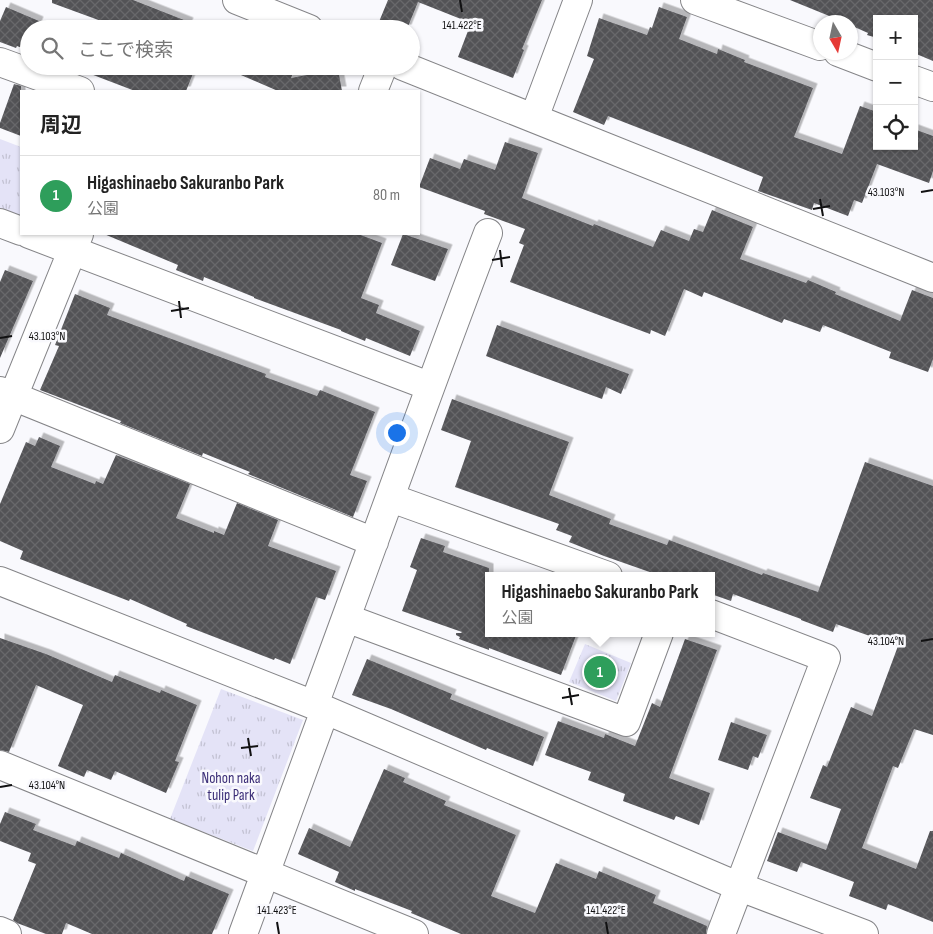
<!DOCTYPE html>
<html lang="ja">
<meta charset="utf-8">
<style>
body{margin:0;font-family:"Sofia Sans Condensed","Noto Sans JP",sans-serif;background:#f6f6f6;color:#222}
.controls{position:absolute;right:15px;top:15px;display:grid;overflow:hidden;border-radius:0px;box-shadow:0 1px 4px #0004}
.controls button{width:45px;height:45px;display:grid;place-items:center;padding:0;border:0;border-bottom:1px solid #e0e0e0;background:#fff;color:#222;font:25px sans-serif}
.compass{position:absolute;left:813px;top:15px;width:45px;height:45px;border-radius:50%;background:#fff;box-shadow:0 1px 4px #0004;rotate:171deg}
.you{position:absolute;left:396px;top:432px;width:18px;height:18px;margin:-12px;border:4px solid #fff;border-radius:50%;background:#1a73e8;box-shadow:0 0 0 8px #1a73e833}
.badge{display:grid;place-items:center;width:32px;height:32px;border-radius:50%;background:#0f766e;color:#fff;font-size:16px;font-weight:700}
.pin{position:absolute;translate:-50% -50%;border:2px solid #fff;box-shadow:0 1px 5px #0006}
.popup{position:absolute;left:485px;top:572px;width:230px;height:65px;box-sizing:border-box;display:grid;place-content:center;border-radius:0px;background:#fff;filter:drop-shadow(0 1px 4px #0005);font-size:16px;white-space:nowrap;color:#767676}
.popup b{font-size:19px;color:#222}
.popup::after{content:'';position:absolute;left:50%;top:100%;margin-left:-10px;border:10px solid transparent;border-top-color:#fff}
.list{margin:0;padding:0;list-style:none}
h2{display:flex;justify-content:space-between;align-items:center;height:65px;margin:0;padding:0 20px;font-size:21px}
h2 small{font-size:16px;font-weight:400;color:#767676}
.list li{display:grid;grid-template-columns:32px 1fr auto;gap:15px;align-items:center;box-sizing:border-box;height:80px;padding:0 20px;border-top:1px solid #e0e0e0}
.list b{display:block;font-size:19px;white-space:nowrap}
.list p{margin:0;font-size:16px;white-space:nowrap;color:#767676}
.list em{font-size:16px;font-style:normal;color:#767676}
.icon{flex:none;width:28px;height:28px;fill:none;stroke:currentColor;stroke-width:2;stroke-linecap:round;stroke-linejoin:round}
.map{position:relative;flex:none;width:933px;height:934px;overflow:hidden}
.search{position:absolute;background:#fff;box-shadow:0 1px 4px #0004;left:20px;top:20px;width:400px;height:55px;display:flex;align-items:center;gap:12px;box-sizing:border-box;padding:0 18px;border-radius:28px;color:#767676;font-size:19px}
.panel{position:absolute;background:#fff;box-shadow:0 1px 4px #0004;left:20px;top:90px;width:400px;height:145px;border-radius:0px}
.map>svg:first-child{display:block}
.park{fill:url(#park-tufts)}
.building{fill:url(#building-cross-hatch);filter:url(#shadow)}
.lines{fill:none;stroke-linecap:round;stroke-linejoin:round}
.street-casing{stroke:#858588;stroke-width:30}
.street{stroke:#fff;stroke-width:28}
.ticks{fill:none;stroke:#111112;stroke-width:2}
.labels{text-anchor:middle;stroke-width:5;stroke-linejoin:round;paint-order:stroke}
.park-label{font-size:15px;fill:#3b2e77;stroke:#f9f9fd}
.ticks-label{font-size:12px;text-anchor:middle;fill:#111112;stroke:#f9f9fd;stroke-width:5;stroke-linejoin:round;paint-order:stroke}
</style>
<div class="map">
<svg width="933" height="934" viewBox="0 0 933 934">
<defs>
<pattern id="park-tufts" width="24" height="20" patternUnits="userSpaceOnUse" patternTransform="scale(1.25)"><rect width="24" height="20" fill="#e4e3f7"/><path d="M3 7l-1-3M5 7V3M7 7l1-3M15 17l-1-3M17 17v-4M19 17l1-3" fill="none" stroke="#c3c2d3"/></pattern>
<pattern id="building-cross-hatch" width="8" height="8" patternUnits="userSpaceOnUse" patternTransform="scale(1.25)"><rect width="8" height="8" fill="#535357"/><path d="M0 0l8 8M0 8l8-8" fill="none" stroke="#67676a"/></pattern>
<filter id="shadow"><feDropShadow dx="4.5" dy="-4.5" stdDeviation="0" flood-color="#0004"/></filter>
</defs>
<rect width="100%" height="100%" fill="#f9f9fd"/>
<path class="park" d="M0 139 21 147V216L0 208Z
M585 644 631 663 616 701 569 682Z
M221 689 303 720 253 851 170 819Z"/>
<path class="building" d="M52 0H133L189 22 186 29H123L52 3Z
M388 0H542L522 49 524 50 513 78 458 57 471 23 418 2 407 29H376Z
M790 0H933V61L914 53V19H877V38L867 35 868 33 850 25V22H844Z
M6 7 39 21 36 29H29V46L27 50 17 46 16 48 0 42V21Z
M659 7 687 17 679 39 717 54 718 49 745 60 744 62 813 88 794 137 842 154 860 106 877 112V146H914V129L933 136V171L929 183 877 164 862 203 854 200 848 216 814 203 812 210 758 191 763 177 701 152 608 116 604 125 573 112 594 59 587 56 599 18 647 35 650 27 652 28Z
M75 66H196L186 91H135L75 68Z
M220 66H296L291 78 338 69 342 91H278Z
M14 84 21 86V136L0 128V123Z
M505 142 538 153 522 198 593 226 594 224 653 247 661 230 689 241 694 229 703 232 712 210 753 227 740 259 806 283 808 280 836 292 835 294 900 321 912 290 933 298V359L928 372 889 358 891 352 823 325 820 332 784 319 782 323 704 292 702 297 684 289 665 336 651 330 650 334 510 282 524 245 519 243 525 229 484 214 485 211 419 187 430 158 460 169 464 159 495 170Z
M104 234H358L382 243 361 298 379 305 376 313 420 331 410 356 366 338 365 341 341 331V330L254 298V297L204 277 203 281 176 270 178 265Z
M403 234 448 249 435 281 391 265Z
M5 270 33 281 0 358V282Z
M75 294 110 308 107 315 266 374 265 377 317 396 320 390 375 412 350 475 367 481 353 517 248 474 250 472 203 453 202 456 120 423 121 421 40 390 59 346 55 345Z
M497 325 629 374 621 394 606 387 602 399 486 356Z
M452 399 569 442 549 495 611 519 609 524 667 545 669 540 762 575 763 573 818 592 865 462 933 486V735L914 729 898 768 893 766 862 848 916 869 930 831H933V922L888 904 886 910 849 896 854 882 801 862 797 872 767 861 778 832 826 850 841 809 810 798 823 765 827 767 851 707 872 716 898 646 836 624 833 632 801 620V619L733 594 731 601 711 594V576H661L604 556 569 542 572 536 556 530 559 524 455 487 471 441 441 430Z
M39 437 60 446 51 467 95 484 96 481 103 484 116 455 190 484 176 518 214 533V531L224 535 237 503 278 520 268 546 336 571 325 600 316 597 290 664 275 658 274 660 186 626 187 624 130 599 129 601 20 559 23 551 0 541V504L26 442 35 446Z
M421 538 445 546 443 552 489 568V633H577L561 675 489 648V650L459 639 460 637 456 635V633H461L462 632 402 611 417 570 410 567Z
M0 638 46 654 112 682 115 675 160 693 161 690 197 705 175 761 179 762 166 793 115 771 111 780 87 770 84 777 58 766 83 705 36 685 9 752 0 750Z
M685 639 717 650 669 778 710 793 699 825 676 816 674 820 623 801 625 794 588 780 591 772 545 755 558 721 604 738 605 734 635 746 652 703 660 707Z
M367 659 452 694 450 699 544 737 533 766 487 748 486 750 391 709 352 695Z
M731 722 767 735 758 758 753 756 748 770 718 760Z
M384 769 405 778 403 782 446 801 444 805 516 835 491 896 535 913 556 863 596 879 599 871 656 895 653 903 707 926 706 934H461L411 913 412 911 355 889V891L335 882 339 872 298 854 309 828 350 847Z
M5 812 36 824 33 830 75 846 77 841 119 858 121 853 184 881 186 876 229 894 212 934H92L66 923 62 934H46L17 923 13 920 36 864 28 861 31 853 0 841V824Z"/>
<g class="lines">
<defs>
<path id="street" d="M237 0 309 29
M695 0 820 46
M838 52 877 67
M0 62 80 91
M403 66 933 278
M914 80 933 87
M373 91 383 66
M534 118 578 0
M0 223 21 231
M29 234 429 386
M0 391 374 542
M0 429 79 234
M391 498 608 576
M0 581 314 705 740 887 864 934
M711 614 826 658 721 934
M346 618 626 722 659 633
M314 705C372 548 428 390 488 233
M0 765 414 934
M0 931 7 934
M243 934 325 710"/>
</defs>
<use href="#street" class="street-casing"/>
<use href="#street" class="street"/>
</g>
<path class="ticks" d="M460 0 462 12M921 192 933 190M820 199 823 216M813 209 830 206M500 250 502 267M492 260 510 257M179 301 181 318M171 311 189 308M0 338 12 336M921 641 933 639M569 688 572 705M562 698 579 695M248 738 251 756M241 748 258 746M0 787 12 785M277 922 279 934M606 922 608 934"/>
<g class="labels">
<g class="park-label">
<text x="231" y="783">Nohon naka<tspan x="231" dy="17">tulip Park</tspan></text>
</g>
</g>
<g class="ticks-label">
<text x="462" y="29">141.422°E</text>
<text x="886" y="196">43.103°N</text>
<text x="47" y="340">43.103°N</text>
<text x="886" y="645">43.104°N</text>
<text x="47" y="789">43.104°N</text>
<text x="277" y="914">141.423°E</text>
<text x="606" y="914">141.422°E</text>
</g>
</svg>
<div class="controls">
<button>+</button>
<button>−</button>
<button><svg class="icon" aria-label="locate" viewBox="0 0 24 24"><circle cx="12" cy="12" r="6"/><path d="M12 2v4M12 18v4M2 12h4M18 12h4"/></svg></button>
</div>
<svg class="compass" viewBox="-18 -18 36 36"><path d="M0-13l5 13h-10z" fill="#e53935"/><path d="M0 13l5-13h-10z" fill="#767676"/></svg>
<div class="you"></div>
<div class="pin badge" style="left:600px;top:672px;background:#2e9e5b">1</div>
<div class="popup"><b>Higashinaebo Sakuranbo Park</b>公園</div>
<div class="search"><svg class="icon" aria-label="search" viewBox="0 0 24 24"><circle cx="10" cy="10" r="6"/><path d="M15 15l6 6"/></svg>ここで検索</div>
<section class="panel">
<h2>周辺<small></small></h2>
<ul class="list">
<li><span class="badge" style="background:#2e9e5b">1</span><div><b>Higashinaebo Sakuranbo Park</b><p>公園</p></div><em>80 m</em></li>
</ul>
</section>
</div>
